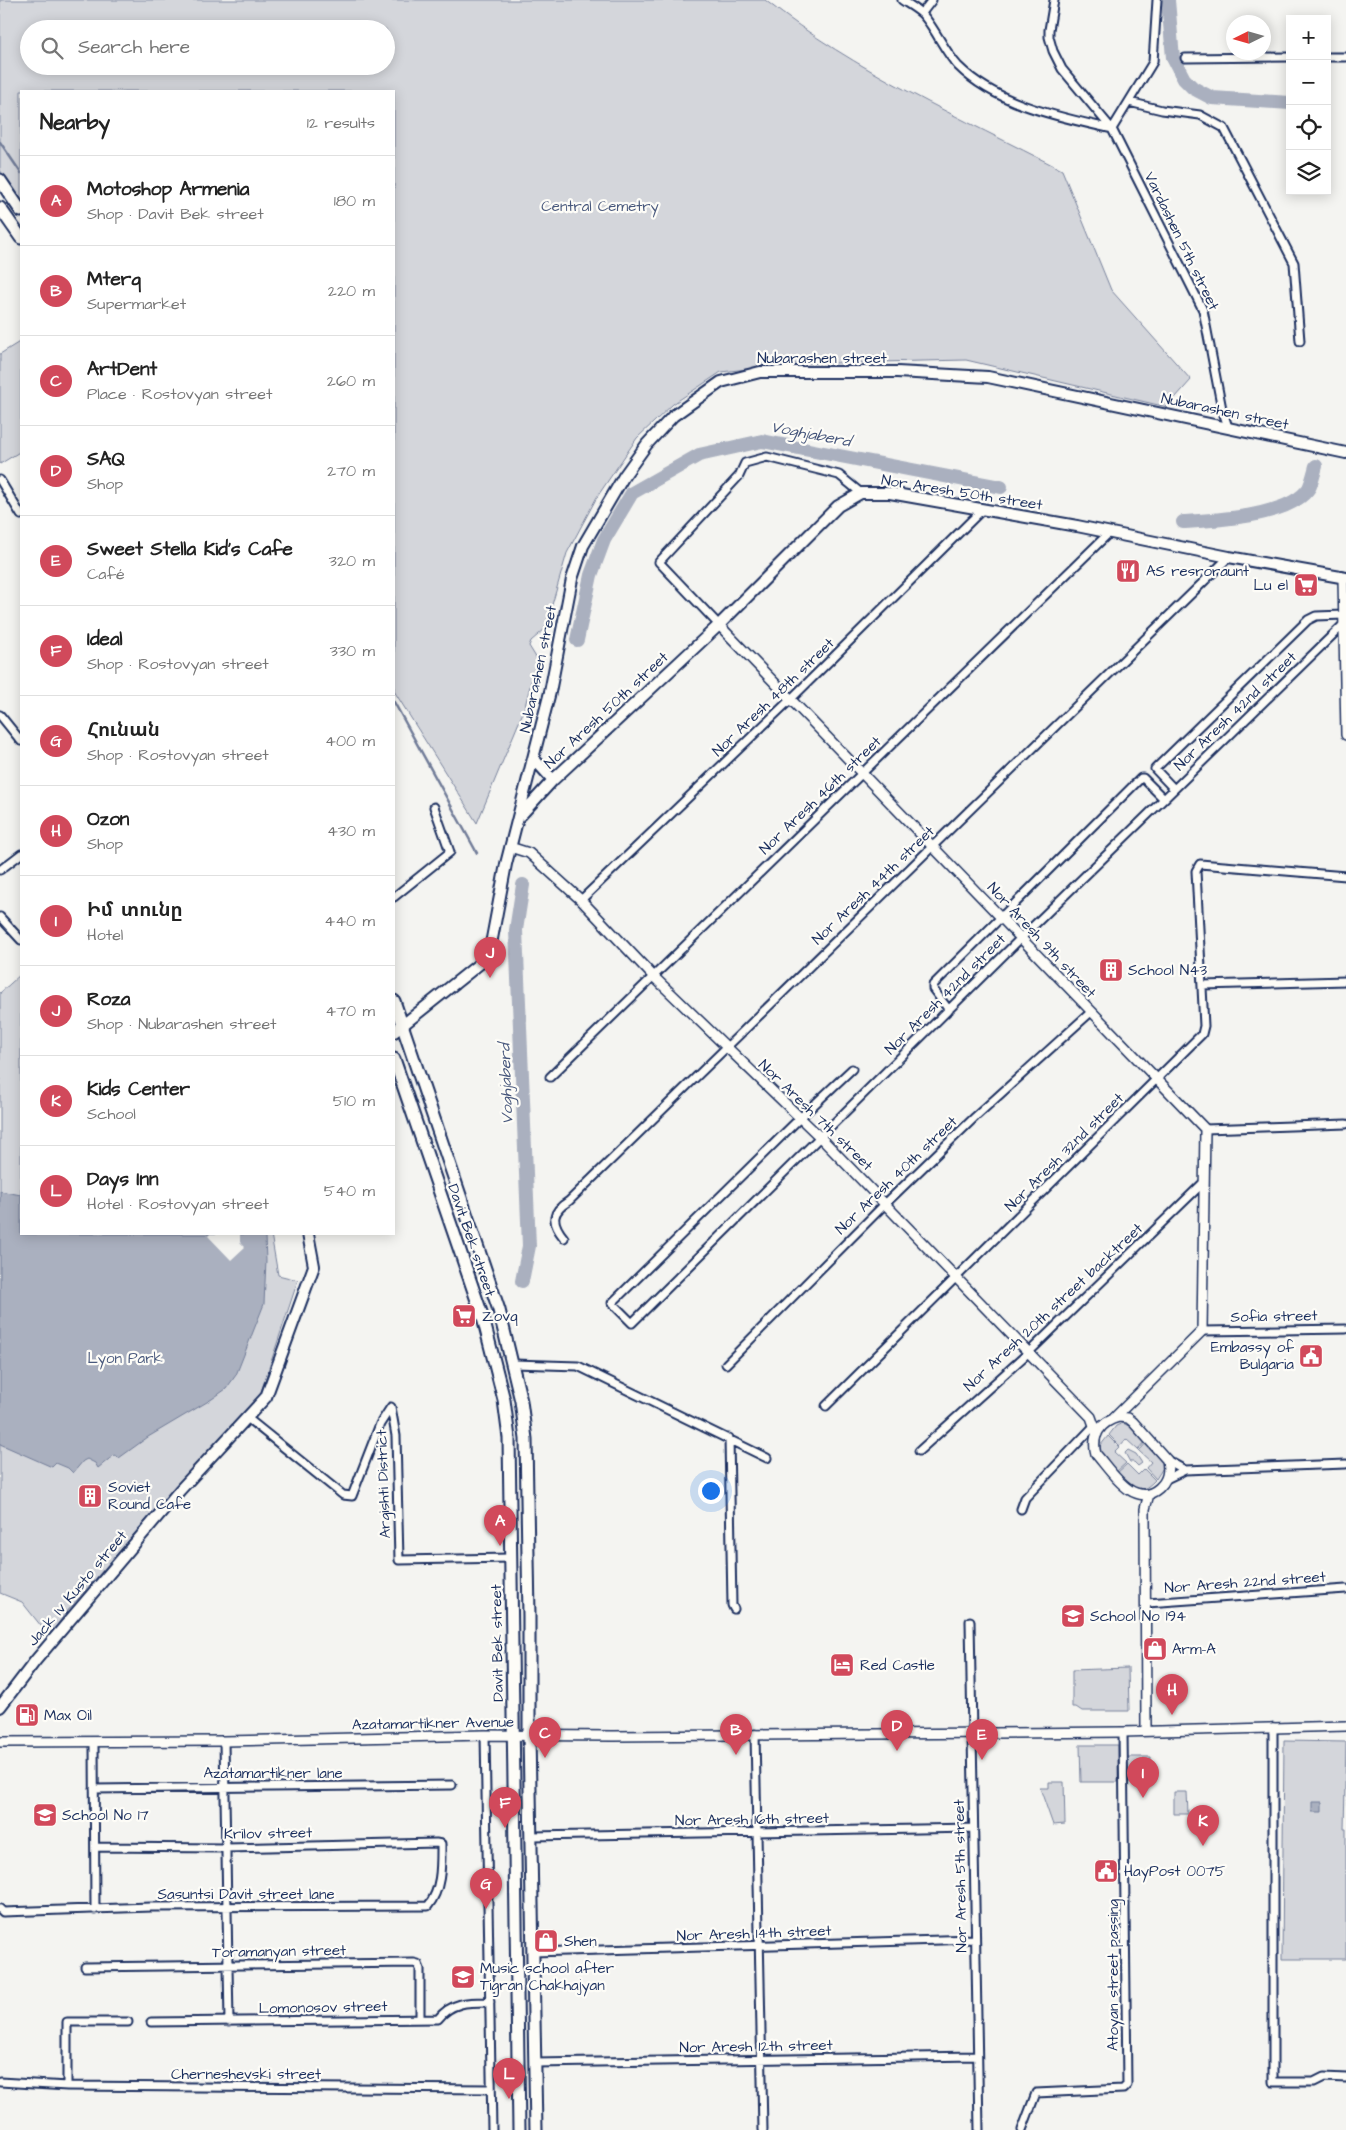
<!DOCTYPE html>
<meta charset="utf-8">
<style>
body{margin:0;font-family:"Architects Daughter","Noto Sans Armenian",sans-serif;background:#f6f6f6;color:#222}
.controls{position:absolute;right:15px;top:15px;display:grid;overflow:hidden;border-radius:0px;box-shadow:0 2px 12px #0003}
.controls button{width:45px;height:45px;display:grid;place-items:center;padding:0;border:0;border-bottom:1px solid #e0e0e0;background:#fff;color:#222;font:25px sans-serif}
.compass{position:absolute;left:1226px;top:15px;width:45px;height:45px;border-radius:50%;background:#fff;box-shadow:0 2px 12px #0003;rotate:265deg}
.you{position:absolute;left:710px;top:1490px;width:18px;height:18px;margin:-12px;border:4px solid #fff;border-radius:50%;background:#1a73e8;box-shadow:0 0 0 8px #1a73e833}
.badge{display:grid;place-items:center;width:32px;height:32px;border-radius:50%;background:#d1495b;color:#fff;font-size:16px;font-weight:700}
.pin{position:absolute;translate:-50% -41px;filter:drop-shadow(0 1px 2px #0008)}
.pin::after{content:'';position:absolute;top:26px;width:18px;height:15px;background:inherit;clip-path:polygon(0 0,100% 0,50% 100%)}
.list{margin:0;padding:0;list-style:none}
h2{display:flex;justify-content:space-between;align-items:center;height:65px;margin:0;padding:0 20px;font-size:21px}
h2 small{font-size:16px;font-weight:400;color:#767676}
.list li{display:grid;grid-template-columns:32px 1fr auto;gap:15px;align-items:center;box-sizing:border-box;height:90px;padding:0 20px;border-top:1px solid #e0e0e0}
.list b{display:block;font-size:19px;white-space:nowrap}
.list p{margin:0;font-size:16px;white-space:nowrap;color:#767676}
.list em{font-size:16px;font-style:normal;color:#767676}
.icon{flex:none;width:28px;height:28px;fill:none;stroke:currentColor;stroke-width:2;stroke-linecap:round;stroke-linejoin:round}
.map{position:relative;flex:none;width:1346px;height:2130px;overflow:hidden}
.search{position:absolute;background:#fff;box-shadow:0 2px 12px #0003;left:20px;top:20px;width:375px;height:55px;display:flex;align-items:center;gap:12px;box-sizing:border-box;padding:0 18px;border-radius:28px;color:#767676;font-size:19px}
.panel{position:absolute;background:#fff;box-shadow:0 2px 12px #0003;left:20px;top:90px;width:375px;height:1145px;border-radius:0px}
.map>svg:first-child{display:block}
.green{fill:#d4d6db;stroke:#78829c;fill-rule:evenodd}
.water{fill:#aab0bf;stroke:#717c98}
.pier{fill:#f4f4f1}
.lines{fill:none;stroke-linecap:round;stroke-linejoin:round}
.stream{stroke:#717c98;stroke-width:2.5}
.river{stroke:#aab0bf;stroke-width:14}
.minor-casing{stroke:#1b2f5e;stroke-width:11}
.tertiary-casing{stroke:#1b2f5e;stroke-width:12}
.secondary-casing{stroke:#1b2f5e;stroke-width:14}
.primary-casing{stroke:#1b2f5e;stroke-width:15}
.minor{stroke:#fdfcf7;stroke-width:7}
.tertiary{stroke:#fdfcf7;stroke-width:9}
.secondary{stroke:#fdfcf7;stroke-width:10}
.primary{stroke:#fdfcf7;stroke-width:11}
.labels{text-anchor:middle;stroke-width:4.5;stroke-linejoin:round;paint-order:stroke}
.park-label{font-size:15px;fill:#49597d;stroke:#fdfcf7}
.street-label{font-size:15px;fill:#1b2f5e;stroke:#fdfcf7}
.poi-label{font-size:15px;fill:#1b2f5e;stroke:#fdfcf7;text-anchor:start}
.water-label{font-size:16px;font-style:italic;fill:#46567b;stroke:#fdfcf7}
</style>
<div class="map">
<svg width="1346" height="2130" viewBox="0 0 1346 2130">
<rect width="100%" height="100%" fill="#f4f4f1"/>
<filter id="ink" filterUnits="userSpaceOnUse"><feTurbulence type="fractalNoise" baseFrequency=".02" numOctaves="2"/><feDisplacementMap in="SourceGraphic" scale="10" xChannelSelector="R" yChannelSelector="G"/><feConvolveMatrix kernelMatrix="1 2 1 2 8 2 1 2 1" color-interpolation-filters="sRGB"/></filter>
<g filter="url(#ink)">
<path class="green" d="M0 0H765C856 72 960 117 1062 170L1111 290 1191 380 1167 407 966 360 791 364 721 372 673 404 637 438 597 497 567 553 545 629 531 641 529 646 537 659 524 710 477 823 394 691V91H21V201L0 170ZM29 29H386V66H29Z
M21 341V451L0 464V354Z
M21 974V1234H271L278 1275 298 1280 260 1395 143 1524 65 1614 49 1636 22 1602 0 1593V993Z
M1123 1423 1134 1429 1147 1440 1138 1450 1126 1439 1120 1446 1109 1435 1116 1426Z
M1108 1436 1119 1447 1114 1452 1126 1463 1116 1472 1100 1451V1446Z
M1148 1441 1162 1457 1164 1466 1156 1479 1146 1468 1151 1462 1139 1451Z
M1128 1450 1136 1454 1142 1463 1138 1466 1134 1462H1130L1125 1453Z
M1127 1464 1138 1475 1144 1469 1155 1480C1138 1498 1132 1488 1117 1473Z
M1128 1668 1129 1711H1082L1076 1707H1072V1670Z
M1284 1741 1346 1742 1344 1829H1346V1959H1282Z
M1080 1745H1118V1782H1081Z
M1126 1757H1151V1781L1126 1782Z
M1049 1782H1064L1065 1824 1053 1825 1040 1788H1049Z
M1174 1792H1187L1188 1814H1174Z"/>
<path class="water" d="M0 1191 21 1195V1234H262L265 1237 266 1261 264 1304 236 1375 226 1389 212 1399 148 1437 119 1458 114 1455 98 1468 95 1463 87 1459 83 1461 73 1473 68 1468 56 1463 52 1467 0 1444Z
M1312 1802H1322V1812H1312Z"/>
<path class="pier" d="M210 1234H240V1242L245 1247 231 1260 208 1236Z"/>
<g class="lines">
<path class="stream" d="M0 142 21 173
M394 702 477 853"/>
<path class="river" d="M1168 0 1173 58 1184 79 1193 88 1212 98 1290 103
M1183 522C1214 520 1290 517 1309 488 1312 482 1314 473 1316 466
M577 640 591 575 604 540 632 493 699 455 762 441 1001 487
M522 1281 529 1246 516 930 523 885"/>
<defs>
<path id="minor" d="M902 0C908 4 915 8 921 13 933 24 944 51 958 66 997 105 1060 117 1112 129
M1054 0 1049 30V37L1053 51 1062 69 1112 129 1203 310 1222 409 1228 427
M922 13 932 0
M1327 57H1346
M1185 58 1290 57
M1129 102 1162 110 1200 115 1224 128 1294 263 1300 341
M1112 129 1153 62 1157 0
M0 480 21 515
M719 625 659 562 739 476 745 463 767 457 839 475 861 493
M0 715 21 741
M1174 789 1155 769 1308 620 1316 616 1344 615
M0 870 21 854
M394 897 450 852 434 807
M581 900 791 699 982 510
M0 917 21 940
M1202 985 1346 981
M949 1010 933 989V985L1141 778H1143L1164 799
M852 1069 800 1118 612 1303 632 1323 1021 938 1344 624
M550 1077 1109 533
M1205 1129 1346 1124
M564 1238C551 1222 551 1212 569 1201L1229 557
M1202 1331 1346 1329
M514 1364 578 1366 767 1458
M726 1364 885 1204 975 1117 1091 1012
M826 1406 1202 1034 1204 1026 1196 871 1200 864 1346 876
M246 1417 343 1495 352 1496 380 1424 391 1407 396 1436 399 1560 511 1558
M729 1438 732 1605 734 1609
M919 1451 1028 1353 1204 1182
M1167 1460 1185 1470
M1166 1479 1185 1470 1346 1464
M1021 1509 1025 1498 1095 1425
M1147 1603 1346 1589
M970 1621 979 2130
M1273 1727V2082H1314L1324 2077 1346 2078
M755 1734 763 2130
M485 1735 492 2130
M224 1741 229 2022
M94 1743 95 1910
M94 1789 452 1785
M532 1836 973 1828
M0 1909 3 1912 151 1907 428 1906C442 1889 441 1865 441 1844L436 1843 226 1848 95 1847
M533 1952 975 1939
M85 1967 414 1963 418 1964 420 1969V2019
M151 2022 438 2019C452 2001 470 2002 490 2002
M535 2063 977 2056
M0 2082 67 2086 491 2089
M67 2086V2022H128
M1022 2130 1036 2093 1123 2089 1127 2085 1123 1732"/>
<path id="tertiary" d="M1343 578 1346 735
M719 625 1205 1129 1202 1331 1114 1418
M510 847 529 853 581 900 653 976 821 1138 1091 1417 1097 1434
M1119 1417 1128 1418 1133 1422 1167 1460C1169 1471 1168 1480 1159 1488 1134 1510 1111 1471 1096 1454 1091 1436 1100 1422 1119 1417Z
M1146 1730 1145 1509 1149 1494
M0 1742 224 1741 485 1735 613 1736 1123 1732 1346 1726"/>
<path id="secondary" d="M534 759 553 780
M521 815 553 780 719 625 838 506 861 493H890L1077 526 1229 557 1346 578
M394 1032 483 961 491 944 506 864 550 692 572 579 583 546 624 476 647 444 673 416 721 382 760 372H897L988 377 1346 453
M0 1707 36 1660 180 1490 266 1397 314 1266 308 1234"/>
<path id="primary" d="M0 180 21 211
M0 208 21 238
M394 1001 499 1310 521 1401 526 1439 529 1616V1734L536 2130
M394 1059 483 1318 504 1400 509 1438 519 2130"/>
</defs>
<use href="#minor" class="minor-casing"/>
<use href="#tertiary" class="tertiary-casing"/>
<use href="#secondary" class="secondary-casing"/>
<use href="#primary" class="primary-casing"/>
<use href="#minor" class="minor"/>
<use href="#tertiary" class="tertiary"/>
<use href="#secondary" class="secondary"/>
<use href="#primary" class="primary"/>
</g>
</g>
<defs>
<symbol id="restaurant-square" viewBox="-11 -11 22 22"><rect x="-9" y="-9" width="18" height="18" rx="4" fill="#d1495b" stroke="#fdfcf7"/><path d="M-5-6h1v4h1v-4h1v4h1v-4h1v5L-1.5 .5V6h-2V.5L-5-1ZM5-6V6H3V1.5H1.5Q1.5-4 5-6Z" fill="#fff"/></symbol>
<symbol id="supermarket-square" viewBox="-11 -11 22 22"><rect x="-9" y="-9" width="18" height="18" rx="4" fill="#d1495b" stroke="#fdfcf7"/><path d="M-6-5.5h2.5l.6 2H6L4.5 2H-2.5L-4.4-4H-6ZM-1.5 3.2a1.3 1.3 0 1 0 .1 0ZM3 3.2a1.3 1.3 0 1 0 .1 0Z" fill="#fff"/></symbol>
<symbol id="building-square" viewBox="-11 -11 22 22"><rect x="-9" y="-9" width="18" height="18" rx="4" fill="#d1495b" stroke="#fdfcf7"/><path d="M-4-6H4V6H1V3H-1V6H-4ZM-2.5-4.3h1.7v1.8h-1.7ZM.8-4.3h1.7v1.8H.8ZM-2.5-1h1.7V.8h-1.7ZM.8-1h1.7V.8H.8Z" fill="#fff"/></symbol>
<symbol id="civic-square" viewBox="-11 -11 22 22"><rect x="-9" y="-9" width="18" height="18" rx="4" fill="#d1495b" stroke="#fdfcf7"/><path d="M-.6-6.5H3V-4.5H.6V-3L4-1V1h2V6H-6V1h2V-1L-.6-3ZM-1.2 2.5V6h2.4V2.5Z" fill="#fff"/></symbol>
<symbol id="school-square" viewBox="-11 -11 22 22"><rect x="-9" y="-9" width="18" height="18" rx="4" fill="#d1495b" stroke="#fdfcf7"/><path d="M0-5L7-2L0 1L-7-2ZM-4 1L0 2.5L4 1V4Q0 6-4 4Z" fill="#fff"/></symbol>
<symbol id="shop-square" viewBox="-11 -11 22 22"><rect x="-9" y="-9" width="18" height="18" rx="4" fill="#d1495b" stroke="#fdfcf7"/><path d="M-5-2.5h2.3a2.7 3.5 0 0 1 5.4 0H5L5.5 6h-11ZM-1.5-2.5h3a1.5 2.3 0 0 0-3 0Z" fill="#fff"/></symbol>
<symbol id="hotel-square" viewBox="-11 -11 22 22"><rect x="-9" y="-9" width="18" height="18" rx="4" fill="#d1495b" stroke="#fdfcf7"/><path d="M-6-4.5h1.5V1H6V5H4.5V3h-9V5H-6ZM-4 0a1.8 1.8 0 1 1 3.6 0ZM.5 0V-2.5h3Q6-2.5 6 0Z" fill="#fff"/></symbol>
<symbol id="fuel-square" viewBox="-11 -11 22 22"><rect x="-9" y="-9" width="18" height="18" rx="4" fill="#d1495b" stroke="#fdfcf7"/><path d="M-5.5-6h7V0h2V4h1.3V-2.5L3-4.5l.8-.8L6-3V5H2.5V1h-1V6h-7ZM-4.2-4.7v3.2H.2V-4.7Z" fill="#fff"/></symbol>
</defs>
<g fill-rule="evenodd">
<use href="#restaurant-square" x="1114" y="557" width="28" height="28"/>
<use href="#supermarket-square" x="1292" y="571" width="28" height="28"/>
<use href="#building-square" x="1097" y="956" width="28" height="28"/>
<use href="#supermarket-square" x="450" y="1302" width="28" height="28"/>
<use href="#civic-square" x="1297" y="1342" width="28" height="28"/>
<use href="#building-square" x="76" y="1482" width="28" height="28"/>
<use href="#school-square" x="1059" y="1602" width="28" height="28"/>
<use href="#shop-square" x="1141" y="1635" width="28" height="28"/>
<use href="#hotel-square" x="828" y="1651" width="28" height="28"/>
<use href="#fuel-square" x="13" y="1701" width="28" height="28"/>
<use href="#school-square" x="31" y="1801" width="28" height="28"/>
<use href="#civic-square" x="1092" y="1857" width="28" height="28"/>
<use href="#shop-square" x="532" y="1927" width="28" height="28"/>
<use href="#school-square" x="449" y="1963" width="28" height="28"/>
</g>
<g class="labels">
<g class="park-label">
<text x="600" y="211">Central Cemetry</text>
<text x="125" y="1363">Lyon Park</text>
</g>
<g class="street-label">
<text transform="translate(1182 241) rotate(64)" y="5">Vardashen 5th street</text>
<text x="822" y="363">Nubarashen street</text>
<text transform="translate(1225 411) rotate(12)" y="5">Nubarashen street</text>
<text transform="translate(962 492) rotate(9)" y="5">Nor Aresh 50th street</text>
<text transform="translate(538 669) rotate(-78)" y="5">Nubarashen street</text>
<text transform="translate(773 697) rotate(-44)" y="5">Nor Aresh 48th street</text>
<text transform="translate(606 710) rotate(-43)" y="5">Nor Aresh 50th street</text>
<text transform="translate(1235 711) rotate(-44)" y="5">Nor Aresh 42nd street</text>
<text transform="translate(820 795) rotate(-44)" y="5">Nor Aresh 46th street</text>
<text transform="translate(873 885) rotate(-44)" y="5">Nor Aresh 44th street</text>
<text transform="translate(1042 940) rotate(47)" y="5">Nor Aresh 9th street</text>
<text transform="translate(945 994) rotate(-45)" y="5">Nor Aresh 42nd street</text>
<text transform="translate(816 1115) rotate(44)" y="5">Nor Aresh 7th street</text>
<text transform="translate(1064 1152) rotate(-45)" y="5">Nor Aresh 32nd street</text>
<text transform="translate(896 1175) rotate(-44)" y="5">Nor Aresh 40th street</text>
<text transform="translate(472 1240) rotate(71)" y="5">Davit Bek street</text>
<text transform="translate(1053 1307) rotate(-43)" y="5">Nor Aresh 20th street backtreet</text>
<text transform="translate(1274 1316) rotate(-1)" y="5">Sofia street</text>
<text transform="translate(383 1484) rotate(-92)" y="5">Argishti District</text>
<text transform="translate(1245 1582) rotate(-4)" y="5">Nor Aresh 22nd street</text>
<text transform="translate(77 1588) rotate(-50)" y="5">Jack Iv Kusto street</text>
<text transform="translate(497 1643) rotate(-91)" y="5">Davit Bek street</text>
<text transform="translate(433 1723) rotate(-1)" y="5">Azatamartikner Avenue</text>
<text x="273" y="1778">Azatamartikner lane</text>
<text transform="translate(752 1819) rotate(-1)" y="5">Nor Aresh 16th street</text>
<text transform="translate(268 1833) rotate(-1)" y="5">Krilov street</text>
<text transform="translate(960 1876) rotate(-91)" y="5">Nor Aresh 5th street</text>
<text x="246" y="1899">Sasuntsi Davit street lane</text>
<text transform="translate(754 1933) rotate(-2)" y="5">Nor Aresh 14th street</text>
<text transform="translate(279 1951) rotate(-1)" y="5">Toramanyan street</text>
<text transform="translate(1113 1975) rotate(-90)" y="5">Atoyan street passing</text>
<text transform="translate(323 2007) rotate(-1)" y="5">Lomonosov street</text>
<text transform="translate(756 2046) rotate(-1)" y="5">Nor Aresh 12th street</text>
<text x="246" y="2079">Cherneshevski street</text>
</g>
<g class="poi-label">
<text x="1146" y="576">AS resroraunt</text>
<text x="1288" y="590" text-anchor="end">Lu el</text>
<text x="1128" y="975">School N43</text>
<text x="482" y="1321">Zovq</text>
<text x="1294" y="1352" text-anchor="end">Embassy of<tspan x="1294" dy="17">Bulgaria</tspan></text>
<text x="108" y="1492">Soviet<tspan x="108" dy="17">Round Cafe</tspan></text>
<text x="1090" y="1621">School No 194</text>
<text x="1172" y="1654">Arm-A</text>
<text x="860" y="1670">Red Castle</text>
<text x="44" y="1720">Max Oil</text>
<text x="62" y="1820">School No 17</text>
<text x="1124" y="1876">HayPost 0075</text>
<text x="564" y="1946">Shen</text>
<text x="480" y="1973">Music school after<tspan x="480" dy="17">Tigran Chakhajyan</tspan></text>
</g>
<g class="water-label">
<text transform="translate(811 433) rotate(11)" y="6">Voghjaberd</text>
<text transform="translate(505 1084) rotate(-92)" y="6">Voghjaberd</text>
</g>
</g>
</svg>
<div class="controls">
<button>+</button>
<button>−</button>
<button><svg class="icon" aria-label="locate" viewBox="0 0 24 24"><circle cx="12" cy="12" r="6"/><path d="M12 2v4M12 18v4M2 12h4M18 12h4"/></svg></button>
<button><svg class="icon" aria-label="layers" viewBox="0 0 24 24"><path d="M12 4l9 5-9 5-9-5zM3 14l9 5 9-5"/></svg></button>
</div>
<svg class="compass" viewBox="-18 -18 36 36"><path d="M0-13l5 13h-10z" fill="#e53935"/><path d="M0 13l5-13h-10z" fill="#767676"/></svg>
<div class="you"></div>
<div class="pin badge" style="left:500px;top:1546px">A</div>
<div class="pin badge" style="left:736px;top:1755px">B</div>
<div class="pin badge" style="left:545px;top:1758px">C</div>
<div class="pin badge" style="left:897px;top:1751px">D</div>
<div class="pin badge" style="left:982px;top:1760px">E</div>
<div class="pin badge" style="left:505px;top:1828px">F</div>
<div class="pin badge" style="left:486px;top:1909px">G</div>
<div class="pin badge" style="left:1172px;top:1715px">H</div>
<div class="pin badge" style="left:1143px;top:1798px">I</div>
<div class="pin badge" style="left:490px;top:978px">J</div>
<div class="pin badge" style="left:1203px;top:1846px">K</div>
<div class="pin badge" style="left:509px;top:2099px">L</div>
<div class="search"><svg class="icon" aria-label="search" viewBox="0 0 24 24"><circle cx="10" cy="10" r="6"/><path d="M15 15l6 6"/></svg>Search here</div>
<section class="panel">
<h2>Nearby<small>12 results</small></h2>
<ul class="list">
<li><span class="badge">A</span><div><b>Motoshop Armenia</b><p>Shop · Davit Bek street</p></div><em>180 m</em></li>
<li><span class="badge">B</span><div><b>Mterq</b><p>Supermarket</p></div><em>220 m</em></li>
<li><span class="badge">C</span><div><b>ArtDent</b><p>Place · Rostovyan street</p></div><em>260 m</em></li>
<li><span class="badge">D</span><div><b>SAQ</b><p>Shop</p></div><em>270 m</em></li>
<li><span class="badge">E</span><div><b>Sweet Stella Kid's Cafe</b><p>Café</p></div><em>320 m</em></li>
<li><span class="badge">F</span><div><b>Ideal</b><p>Shop · Rostovyan street</p></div><em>330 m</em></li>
<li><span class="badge">G</span><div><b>Հունան</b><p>Shop · Rostovyan street</p></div><em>400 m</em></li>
<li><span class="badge">H</span><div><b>Ozon</b><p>Shop</p></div><em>430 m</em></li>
<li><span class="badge">I</span><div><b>Իմ տունը</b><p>Hotel</p></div><em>440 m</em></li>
<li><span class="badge">J</span><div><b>Roza</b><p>Shop · Nubarashen street</p></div><em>470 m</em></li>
<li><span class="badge">K</span><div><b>Kids Center</b><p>School</p></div><em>510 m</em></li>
<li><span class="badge">L</span><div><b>Days Inn</b><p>Hotel · Rostovyan street</p></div><em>540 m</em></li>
</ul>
</section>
</div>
